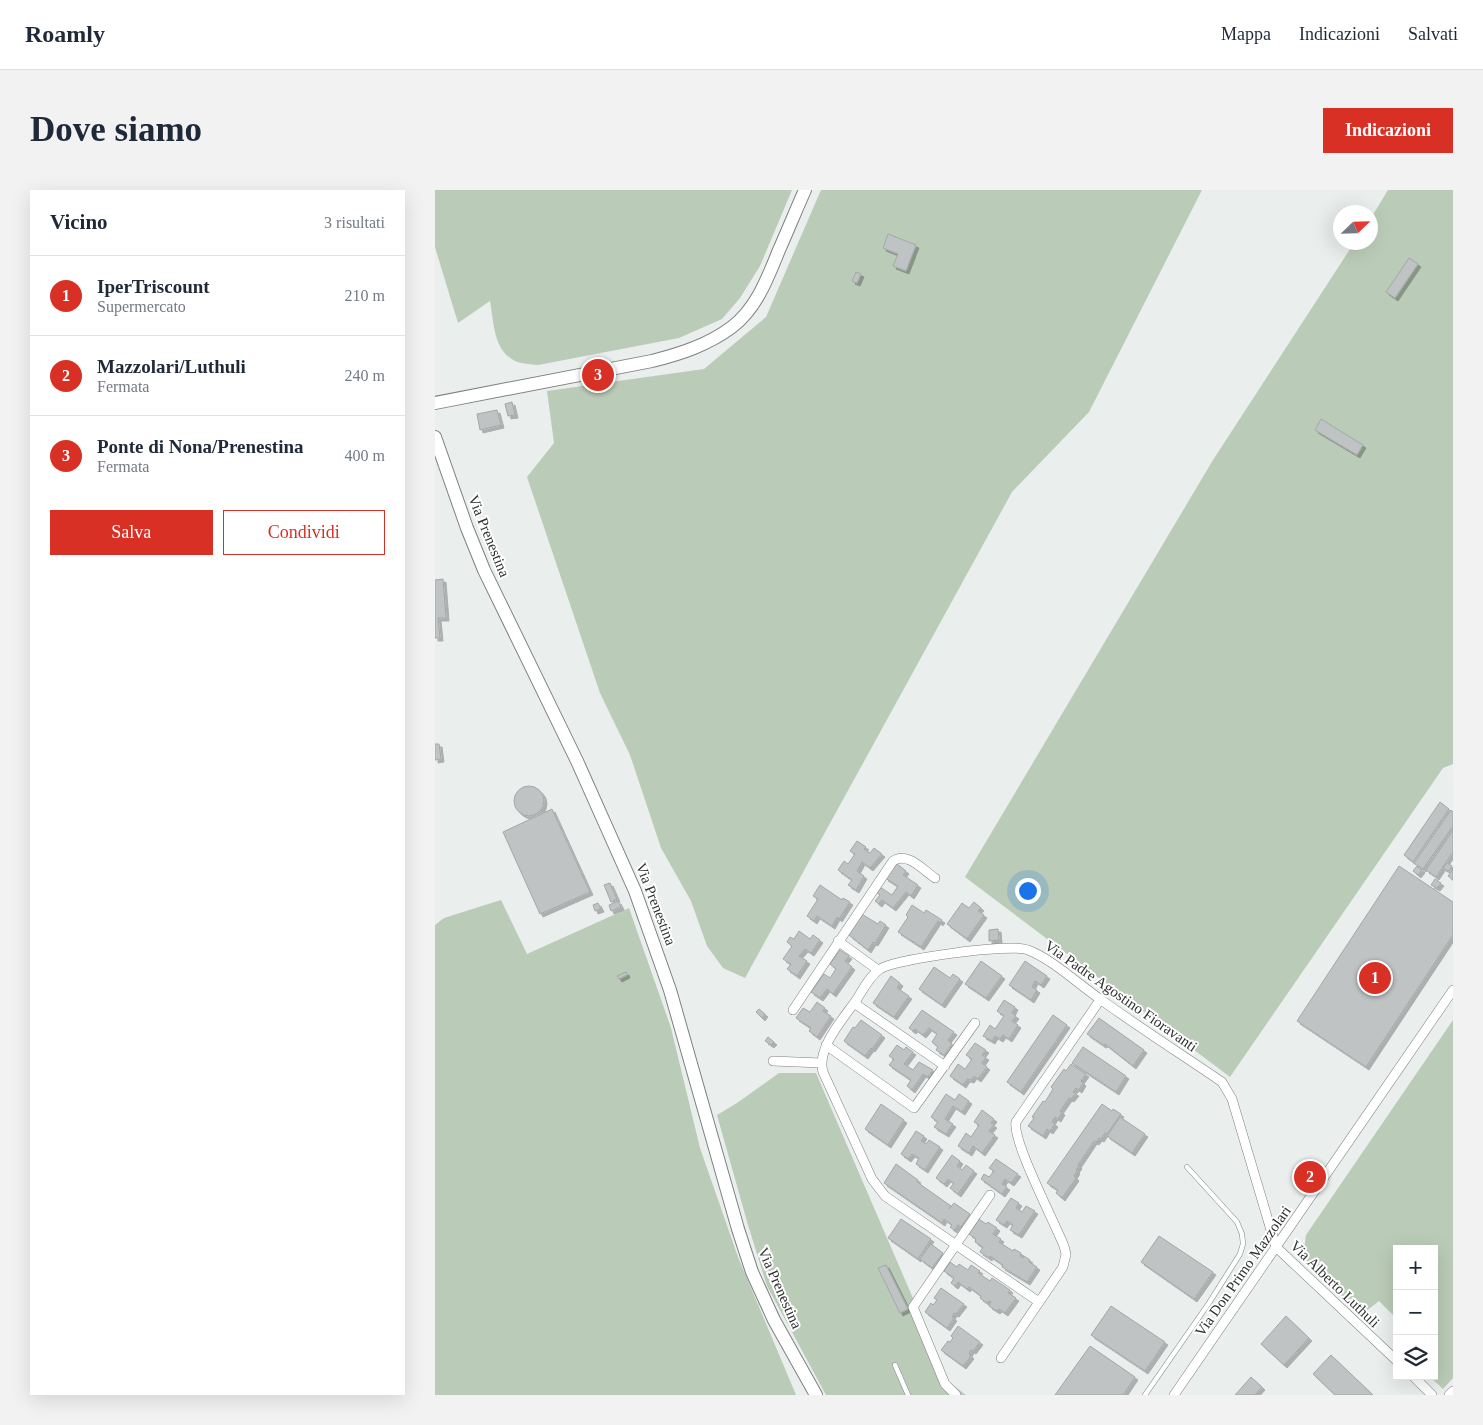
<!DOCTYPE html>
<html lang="it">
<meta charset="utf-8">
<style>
body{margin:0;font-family:"Times New Roman",serif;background:#f2f2f3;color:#1f2937}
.controls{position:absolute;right:15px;bottom:15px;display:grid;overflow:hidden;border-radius:0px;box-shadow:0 5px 20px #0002}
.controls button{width:45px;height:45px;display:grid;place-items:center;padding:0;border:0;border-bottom:1px solid #e0e1e3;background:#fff;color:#1f2937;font:25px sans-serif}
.compass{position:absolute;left:898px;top:15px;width:45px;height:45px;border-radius:50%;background:#fff;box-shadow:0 5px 20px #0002;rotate:67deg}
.you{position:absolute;left:592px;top:700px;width:18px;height:18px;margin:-12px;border:4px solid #fff;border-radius:50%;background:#1a73e8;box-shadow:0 0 0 8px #1a73e833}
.badge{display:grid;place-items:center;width:32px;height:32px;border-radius:50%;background:#d93025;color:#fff;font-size:16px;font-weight:700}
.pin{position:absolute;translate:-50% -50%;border:2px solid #fff;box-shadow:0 1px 5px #0006}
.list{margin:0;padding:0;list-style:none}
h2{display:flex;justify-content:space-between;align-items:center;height:65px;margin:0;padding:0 20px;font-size:21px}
h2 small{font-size:16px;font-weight:400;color:#747a83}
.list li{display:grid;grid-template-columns:32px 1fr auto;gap:15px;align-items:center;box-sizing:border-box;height:80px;padding:0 20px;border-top:1px solid #e0e1e3}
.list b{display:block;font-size:19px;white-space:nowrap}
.list p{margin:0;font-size:16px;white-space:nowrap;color:#747a83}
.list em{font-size:16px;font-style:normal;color:#747a83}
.actions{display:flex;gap:10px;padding:15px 20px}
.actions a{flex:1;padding:11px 0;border:1px solid #d93025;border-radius:0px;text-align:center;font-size:18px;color:#d93025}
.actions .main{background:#d93025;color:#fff}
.icon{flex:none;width:28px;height:28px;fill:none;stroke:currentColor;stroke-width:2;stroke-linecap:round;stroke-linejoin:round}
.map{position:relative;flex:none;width:1018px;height:1205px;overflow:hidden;border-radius:0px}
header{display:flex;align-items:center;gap:30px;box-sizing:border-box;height:70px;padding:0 25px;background:#fff;border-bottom:1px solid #e0e1e3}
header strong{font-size:24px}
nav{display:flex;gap:28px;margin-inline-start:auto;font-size:18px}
.intro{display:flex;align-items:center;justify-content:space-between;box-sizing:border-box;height:120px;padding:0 30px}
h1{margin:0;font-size:35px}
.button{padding:12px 22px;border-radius:0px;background:#d93025;color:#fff;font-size:18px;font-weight:700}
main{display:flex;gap:30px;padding:0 30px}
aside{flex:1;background:#fff;border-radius:0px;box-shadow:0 5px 20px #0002}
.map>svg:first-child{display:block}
.green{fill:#bacbb7}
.building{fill:#bfc3c4;stroke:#a4a7a8;filter:url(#shadow)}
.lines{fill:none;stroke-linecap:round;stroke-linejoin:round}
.service-casing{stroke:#7d8180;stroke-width:5.5}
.minor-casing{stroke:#7d8180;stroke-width:10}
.secondary-casing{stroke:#7d8180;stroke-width:14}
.service{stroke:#fff;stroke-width:4.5}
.minor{stroke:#fff;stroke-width:9}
.secondary{stroke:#fff;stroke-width:12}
.labels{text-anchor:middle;stroke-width:4;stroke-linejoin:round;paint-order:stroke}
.street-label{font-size:15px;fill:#2f3130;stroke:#fff}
</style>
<header>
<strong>Roamly</strong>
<nav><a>Mappa</a><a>Indicazioni</a><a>Salvati</a></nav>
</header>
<div class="intro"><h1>Dove siamo</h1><a class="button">Indicazioni</a></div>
<main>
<aside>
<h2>Vicino<small>3 risultati</small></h2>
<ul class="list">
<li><span class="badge">1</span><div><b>IperTriscount</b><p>Supermercato</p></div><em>210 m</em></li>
<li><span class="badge">2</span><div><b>Mazzolari/Luthuli</b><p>Fermata</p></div><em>240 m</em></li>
<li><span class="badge">3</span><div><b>Ponte di Nona/Prenestina</b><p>Fermata</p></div><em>400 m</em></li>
</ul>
<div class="actions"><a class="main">Salva</a><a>Condividi</a></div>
</aside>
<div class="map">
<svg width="1018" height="1205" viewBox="0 0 1018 1205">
<defs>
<filter id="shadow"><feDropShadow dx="3" dy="3" stdDeviation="0" flood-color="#0004"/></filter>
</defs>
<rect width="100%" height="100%" fill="#eaeeed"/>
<path class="green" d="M0 0H357L325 76 305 108 287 129 244 148 103 175C96 174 86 174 80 171 58 160 59 132 55 111L23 133 0 57Z
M386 0H767L654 222 577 302 310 788 288 778 272 756 256 711 226 658 195 565 165 503 92 287 119 253 112 201 269 179 331 127Z
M953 0H1018V574L1008 578 795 887 530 687 778 270 919 53 936 52V28Z
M66 710 92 764 194 718 236 838 265 958 303 1067 361 1205H0V735L9 728Z
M1018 830V1188L1008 1199 994 1186H999V1059H962V1129L944 1111 926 1125 868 1067 871 1045Z
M344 883H381L514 1192 531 1205H391L332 1096 313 1035 282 925 302 913Z"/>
<path class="building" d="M453 44 481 55 471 81 458 76 463 64 448 58Z
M974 68 983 74 960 108 951 102Z
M421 82 426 84 422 93 417 91Z
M77 212 80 225 73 226 70 214Z
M62 220 66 235 45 240 42 224Z
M886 229 928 255 922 265 880 240Z
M8 389 11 428H3L5 448H0V390Z
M0 554H4L6 569 0 570Z
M79 611a15 15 0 1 1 30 0a15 15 0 1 1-30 0Z
M1005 612 1014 619 978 672 969 665Z
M117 619 155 702 105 724 68 642Z
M1016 620 1018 622V636L988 679 979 673Z
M1018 640V662L1001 687 991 680Z
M422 651 431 657 429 659 435 663 439 658 447 664 435 678 427 672 422 681 429 686 421 700 413 695 417 690 403 680 409 671 413 674 420 664 415 661Z
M1012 673 1017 676 1014 681 1008 678Z
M462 674 471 681 468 685 483 695 476 706 471 702 458 718 447 710 444 714 440 711 445 705 441 702 445 697 457 705 463 696 450 688Z
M964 676 1018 712V745L931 877 862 831Z
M982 676 987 680 983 685 978 681Z
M1018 679V690L1013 686Z
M1000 689 1006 693 1002 698 996 695Z
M175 693 182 709 176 712 169 695Z
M385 695 407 710 408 708 415 712 404 729 402 727 397 736 382 726 379 731 372 726 383 709 378 706Z
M183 711 186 717 176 721 174 715Z
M539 712 546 718 543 721 549 725 532 749 512 734 527 713 534 718Z
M163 713 166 719 160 721 158 715Z
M477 715 489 723 491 720 507 730 505 733 503 731 486 757 463 742 473 727 471 725Z
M425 723 443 734 445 731 451 735 440 753 438 752 433 760 414 745 418 738 416 737Z
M563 739 564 750 554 751V740Z
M364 741 375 749 378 745 385 750 376 763 370 759 364 766 372 771 362 786 352 779 356 774 348 769 357 756 352 752 355 747 359 749Z
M405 760 414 766 410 771 417 777 398 804 392 799 385 808 376 802 389 784 395 788 401 779 395 774Z
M546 771 567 786 551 808 530 794Z
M590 771 612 786 606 795 600 791 597 797 602 800 596 810 574 795Z
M499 777 515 788 518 784 525 789 507 815 484 799Z
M191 782 192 785 184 789 182 786Z
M456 786 465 793 462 798 474 806 459 827 438 813Z
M569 810 580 817 577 823 581 826 577 831 583 835 574 849 568 845 565 849 560 846 557 851 548 846 555 835 560 839 569 826 562 821Z
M382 812 390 818 388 821 396 826 382 847 374 841 376 838 361 828 368 818 375 822Z
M324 819 330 824 327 828 321 822Z
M487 820 519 842 513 850 517 854 509 865 501 860 503 857 497 852 502 844 494 838 488 845 480 839 478 841 474 838Z
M618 825 632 835 586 902 572 892Z
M664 828 709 860 698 876 670 854 668 855 652 844Z
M426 830 447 845 437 859 436 858 430 866 409 851 418 837 420 838Z
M333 847 339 852 336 855 330 851Z
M540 853 551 860 547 865 551 867 547 873 552 877 543 889 539 886 536 890 532 889 528 895 515 886 523 874 530 879 537 869 531 865Z
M462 855 469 860 471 857 478 862 469 874 478 880 484 872 498 880 493 887 488 884 477 900 472 896 476 890 454 875 459 869 454 866Z
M648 857 691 886 681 902 637 873Z
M636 874 651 884 646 891 648 893 644 900 641 898 638 902 641 903 636 909 634 908 625 921 627 922 623 929 620 927 617 932 620 934 615 941 612 939 608 946 593 936 599 928 597 927 608 911 610 912 618 899 616 897 629 879 631 881Z
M511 904 520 910 524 904 534 911 527 922 518 916 510 929 518 934 511 944 499 937 503 932 496 927Z
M446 914 469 930 453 955 430 939Z
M667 914 677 921 678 919 686 924 672 944 670 943 666 949 664 948 661 952 659 951 643 975 644 976 641 980 642 981 639 986 641 988 627 1008 621 1003 623 1000 612 993Z
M547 920 559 929 556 933 559 935 554 941 560 945 547 963 538 956 534 963 523 956 531 943 536 947 544 935 539 932Z
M685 927 710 944 697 963 672 946Z
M481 941 489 946 486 951 491 954 494 950 505 957 490 980 481 974 484 968 477 964 473 969 466 964Z
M517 965 525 971 522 976 527 980 531 975 539 981 523 1004 515 998 519 993 513 989 509 994 501 988Z
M561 969 583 984 576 993 570 989 567 994 572 997 567 1004 546 989 549 984 554 987 559 981 554 978Z
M461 974 483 990 482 992 516 1016 514 1019 519 1013 535 1024 526 1037 523 1035 519 1040 515 1037 517 1035 509 1029 507 1033 449 993Z
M576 1008 584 1013 581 1018 587 1022 591 1016 600 1021 584 1045 575 1040 578 1035 572 1031 569 1035 561 1030Z
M466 1029 496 1049 483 1069 453 1048Z
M544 1029 551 1034 553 1032 562 1038 558 1044 566 1049 564 1052 578 1061 579 1059 586 1063 585 1066 588 1068 589 1066 595 1070 594 1072 602 1077 592 1092 567 1077 568 1075 555 1066 554 1068 545 1062 548 1057 540 1052 541 1049 534 1044Z
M724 1046 778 1082 759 1109 706 1072Z
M496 1054 508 1063 497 1078 485 1069Z
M515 1072 522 1077 524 1074 533 1080 536 1075 545 1081 543 1083 555 1091 557 1088 575 1100 573 1103 581 1108 570 1123 564 1119 562 1121 554 1116 556 1112 554 1111 552 1113 545 1108 546 1106 534 1097 532 1099 523 1092 520 1096 516 1093 519 1088 509 1081Z
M451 1075 473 1119 465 1123 443 1078Z
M506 1098 529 1114 521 1124 519 1123 517 1127 519 1128 512 1138 490 1122 496 1113 498 1115 502 1110 499 1108Z
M676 1116 730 1152 710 1181 656 1145Z
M851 1126 874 1148 849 1175 826 1154Z
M523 1136 545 1152 538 1161 536 1160 534 1164 536 1166 528 1176 506 1160 513 1151 515 1152 518 1148 516 1146Z
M655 1156 700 1187 688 1205H620Z
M896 1165 938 1205H900L878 1184Z
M816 1187 827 1197 820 1205H800Z"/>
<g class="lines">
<defs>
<path id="service" d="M460 1175 473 1205
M710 1205 774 1113 805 1064 808 1054 807 1044 802 1032 752 977"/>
<path id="minor" d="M403 751 443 780
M419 813 510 876
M358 820 458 671C472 661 488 680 500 688
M391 855 479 918 540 833
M338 871 386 873
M604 1112 450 1006 437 989 388 882C381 858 409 828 422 809 428 799 435 786 445 779 460 769 577 753 593 760 617 769 643 794 665 809 705 838 746 864 787 892L797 909 841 1057 962 1171
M566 1168 628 1077 631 1064 629 1056C620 1033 577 951 581 932L665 810
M978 1186 997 1205
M521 1205 510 1194 478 1117 555 1005
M739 1205 1018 800
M1014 1205 1018 1201"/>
<path id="secondary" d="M0 213 217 171C245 164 273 155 297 137 322 118 333 87 344 60 353 40 361 20 370 0
M0 247 32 338 49 380 142 571 200 701 235 800 303 1039 317 1082 339 1130 381 1205"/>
</defs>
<use href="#service" class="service-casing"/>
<use href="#minor" class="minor-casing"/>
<use href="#secondary" class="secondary-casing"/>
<use href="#service" class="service"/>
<use href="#minor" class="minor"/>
<use href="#secondary" class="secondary"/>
</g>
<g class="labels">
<g class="street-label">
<text transform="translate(54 346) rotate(68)" y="5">Via Prenestina</text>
<text transform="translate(221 714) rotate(69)" y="5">Via Prenestina</text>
<text transform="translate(686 806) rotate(35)" y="5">Via Padre Agostino Fioravanti</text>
<text transform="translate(808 1081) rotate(-55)" y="5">Via Don Primo Mazzolari</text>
<text transform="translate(900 1094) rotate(44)" y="5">Via Alberto Luthuli</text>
<text transform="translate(345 1098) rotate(66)" y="5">Via Prenestina</text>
</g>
</g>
</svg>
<div class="controls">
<button>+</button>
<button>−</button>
<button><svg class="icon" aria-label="layers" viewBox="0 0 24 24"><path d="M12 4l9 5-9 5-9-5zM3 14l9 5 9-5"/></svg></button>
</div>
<svg class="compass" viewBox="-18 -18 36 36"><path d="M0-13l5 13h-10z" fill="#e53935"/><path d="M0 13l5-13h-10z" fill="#747a83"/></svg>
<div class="you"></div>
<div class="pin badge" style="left:940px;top:788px">1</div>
<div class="pin badge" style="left:875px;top:987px">2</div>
<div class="pin badge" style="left:163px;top:185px">3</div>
</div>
</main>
